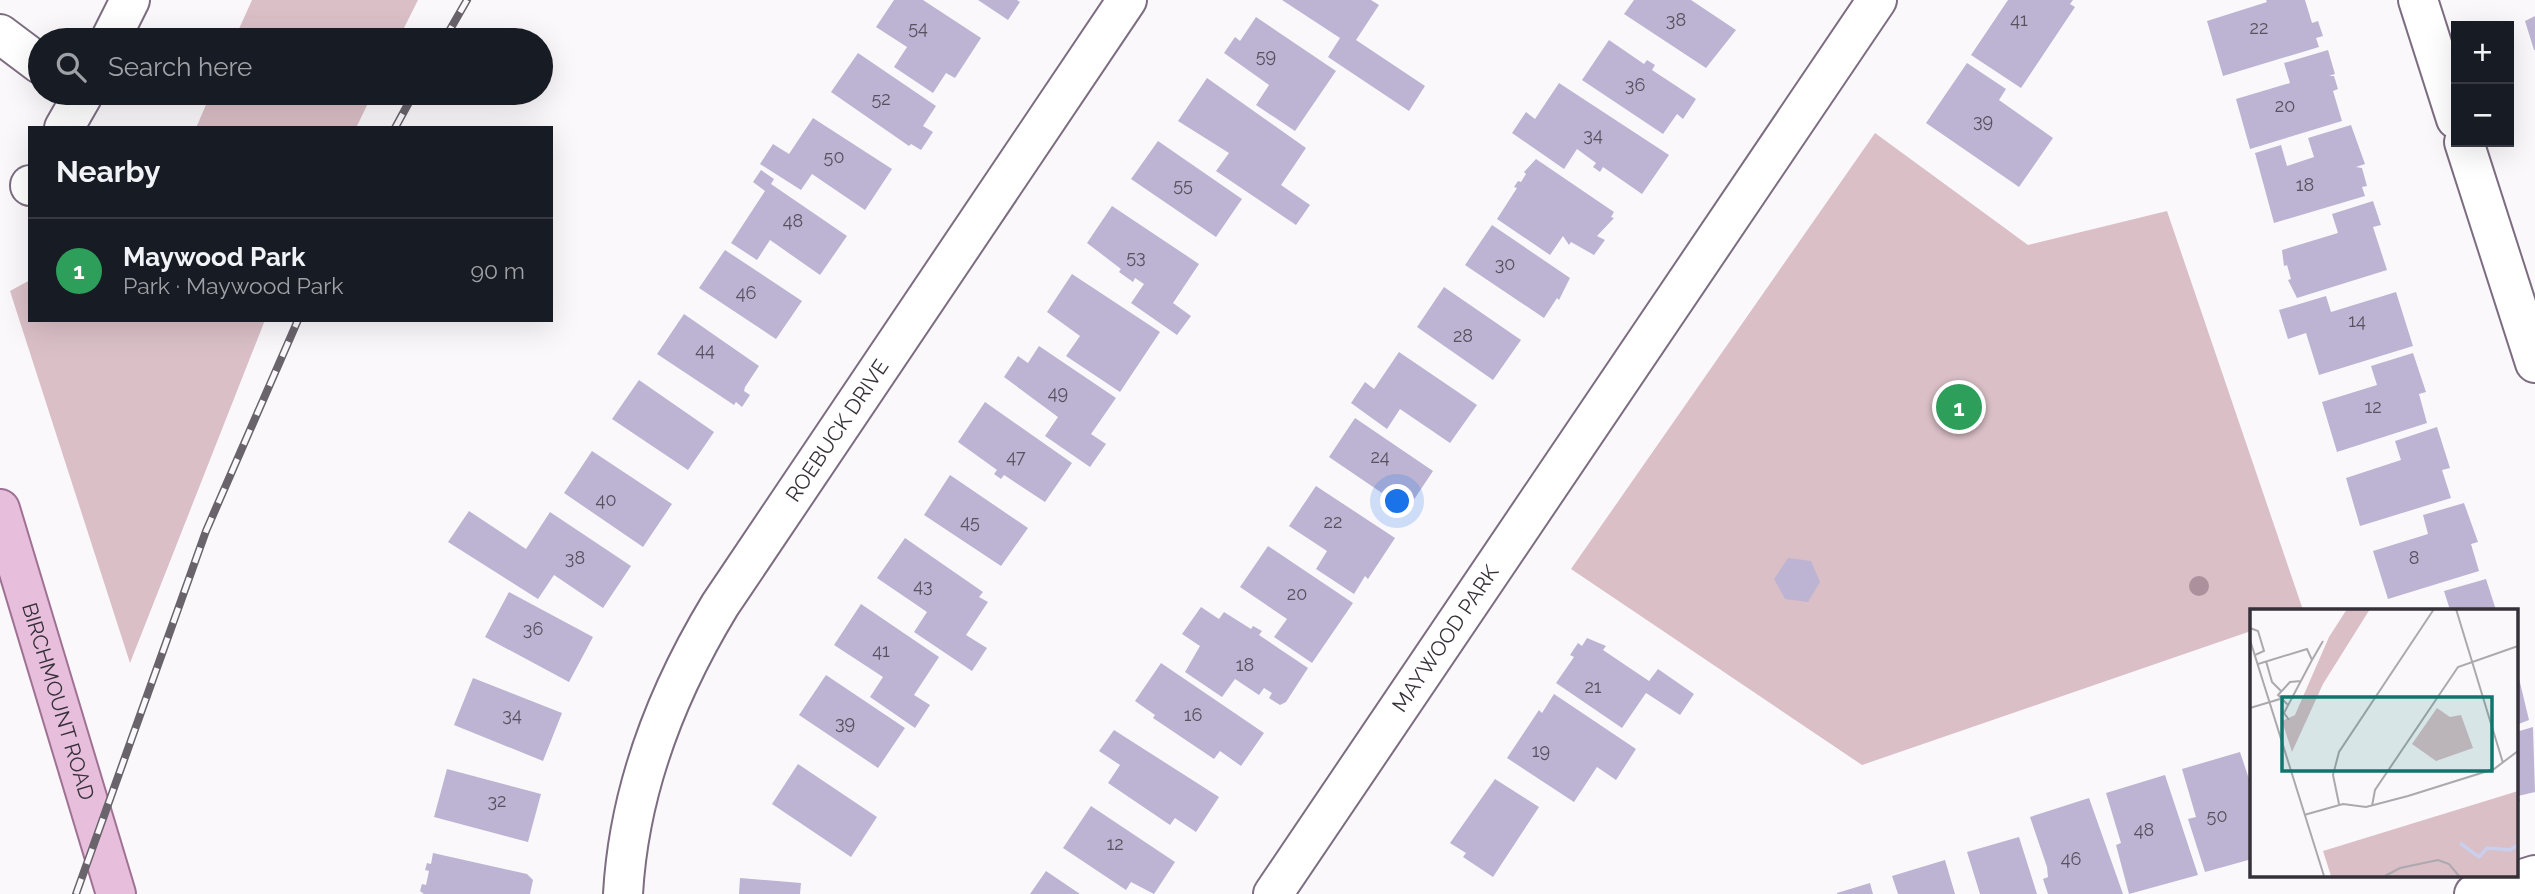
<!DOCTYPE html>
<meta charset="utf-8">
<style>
body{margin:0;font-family:Raleway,sans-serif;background:#242831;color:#f1f3f6}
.controls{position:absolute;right:21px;top:21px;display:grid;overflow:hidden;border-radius:0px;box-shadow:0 7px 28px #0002}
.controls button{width:63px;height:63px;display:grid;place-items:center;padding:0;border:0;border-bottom:2px solid #363941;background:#171b24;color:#f1f3f6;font:35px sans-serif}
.you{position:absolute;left:1398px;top:502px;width:24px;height:24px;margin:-18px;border:5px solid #fff;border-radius:50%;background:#1a73e8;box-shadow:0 0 0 10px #1a73e833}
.badge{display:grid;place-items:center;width:46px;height:46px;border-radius:50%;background:#3b7f8e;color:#fff;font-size:23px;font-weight:700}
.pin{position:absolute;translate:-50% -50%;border:4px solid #fff;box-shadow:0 2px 7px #0006}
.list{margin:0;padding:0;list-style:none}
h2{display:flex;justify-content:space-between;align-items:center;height:91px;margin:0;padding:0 28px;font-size:30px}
h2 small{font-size:23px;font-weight:400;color:#9ea1a6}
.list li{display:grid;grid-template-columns:46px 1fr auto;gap:21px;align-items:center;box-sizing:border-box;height:105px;padding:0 28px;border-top:2px solid #363941}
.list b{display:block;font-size:26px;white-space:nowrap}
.list p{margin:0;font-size:23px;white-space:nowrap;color:#9ea1a6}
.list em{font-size:23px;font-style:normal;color:#9ea1a6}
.icon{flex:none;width:38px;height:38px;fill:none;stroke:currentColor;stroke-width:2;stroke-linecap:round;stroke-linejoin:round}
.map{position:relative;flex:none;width:2535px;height:894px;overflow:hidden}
.search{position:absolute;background:#171b24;box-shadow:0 7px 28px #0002;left:28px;top:28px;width:525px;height:77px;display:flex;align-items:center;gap:18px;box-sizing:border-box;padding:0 24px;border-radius:38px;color:#9ea1a6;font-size:26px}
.panel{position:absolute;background:#171b24;box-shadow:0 7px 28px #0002;left:28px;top:126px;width:525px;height:196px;border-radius:0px}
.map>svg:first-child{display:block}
.green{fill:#dabfc7}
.building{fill:#bcb4d2}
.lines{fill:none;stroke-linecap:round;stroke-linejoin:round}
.minor-casing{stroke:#7c6d81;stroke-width:42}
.major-casing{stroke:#9f7293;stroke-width:42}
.minor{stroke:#fff;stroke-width:38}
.major{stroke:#e7bfdc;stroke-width:38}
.rail-casing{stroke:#69636b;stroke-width:8}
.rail{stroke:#fbf8fc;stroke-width:5;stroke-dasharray:16;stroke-linecap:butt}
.tree{fill:#ac909b}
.labels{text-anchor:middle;stroke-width:7;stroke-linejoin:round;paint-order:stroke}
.number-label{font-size:18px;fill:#58515f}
.street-label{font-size:21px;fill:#363039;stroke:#fbf8fc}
.inset-river{fill:none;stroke:#c9cfed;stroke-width:3.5}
.inset-road{fill:none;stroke:#aca8ae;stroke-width:2}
.view{fill:#0f766e;fill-opacity:0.15;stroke:#0f766e;stroke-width:3.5}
.inset-edge{fill:none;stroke:#363039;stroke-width:3.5}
</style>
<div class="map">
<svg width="2535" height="894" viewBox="0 0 2535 894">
<rect width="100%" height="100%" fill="#fbf8fc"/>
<path class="green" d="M252 0H418L398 40H234Z
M211 93H373L356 128H196Z
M1875 133 2028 245 2167 211 2303 610H2252L2251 631 1862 765 1571 569Z
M30 280V320H265L130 663 10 291Z"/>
<path class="building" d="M894 0H923L981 38 955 78 946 73 933 93 894 67 907 47 876 27Z
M978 0H1017L1020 2 1008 20Z
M1282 0H1371L1379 5 1356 40 1425 86 1409 111 1328 57 1340 38Z
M1634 0H1691L1736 30 1706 68 1624 14Z
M2008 0H2073L2070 4 2075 7 2021 88 1971 55Z
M2266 0H2305L2312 23 2318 21 2323 36 2316 38 2319 47 2223 76 2207 21 2267 2Z
M2535 16V50H2534L2525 21Z
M1256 17 1336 71 1295 131 1256 105 1269 85 1224 53 1235 37 1240 41Z
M1609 40 1644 64 1647 60 1655 65 1652 70 1696 99 1683 119 1677 114 1663 134 1582 80Z
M2328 50 2335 74 2329 76H2334L2338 89 2333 91 2342 121 2250 149 2236 99 2290 83 2284 63Z
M858 53 936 106 923 126 933 132 921 150 911 144 909 146 831 92Z
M1967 63 2006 89 1999 100 2053 138 2019 187 1926 123Z
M1207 78 1306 148 1281 185 1310 205 1296 225 1216 171 1229 153 1178 121Z
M1559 83 1669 155 1642 194 1603 167 1600 172 1593 167 1596 163 1577 149 1564 169 1512 133 1526 112 1535 119Z
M813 118 892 169 865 210 812 174 801 190 760 164 773 144 789 154Z
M2351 125 2365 164 2356 167 2362 168 2367 186 2362 187 2365 196 2274 223 2255 153 2281 145 2287 166 2314 157 2308 138Z
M1158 141 1242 199 1216 237 1131 179Z
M1536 159 1614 212 1611 217 1614 218 1597 236 1605 240 1594 255 1571 242 1569 245 1563 236 1550 255 1497 219 1517 188 1514 187 1518 181 1521 182 1526 174 1524 172Z
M761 170 774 179 771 184 847 236 820 275 770 240 757 260 731 243 765 191 753 182Z
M2373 201 2381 225 2373 227 2387 270 2297 298 2288 280 2291 279 2287 265 2284 266 2282 250 2338 233 2332 214Z
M1112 206 1199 264 1173 303 1191 316 1177 335 1131 303 1144 284 1135 278 1133 282 1119 272 1121 269 1087 243Z
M1492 225 1570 278 1559 300 1557 298 1544 318 1465 265Z
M725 250 802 301 776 339 699 288Z
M1072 274 1160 332 1120 392 1066 356 1080 336 1047 312Z
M1444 287 1521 340 1493 380 1417 327Z
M2396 292 2413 346 2319 375 2306 333 2288 339 2279 310 2326 296 2331 312Z
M684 314 759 366 745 387 744 391 750 395 742 407 736 402 734 405 657 354Z
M1039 346 1116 398 1091 434 1106 444 1090 467 1045 436 1058 417 1004 377 1018 356 1028 363Z
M1399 352 1477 405 1450 443 1400 409 1387 429 1351 403 1365 382 1374 389Z
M2413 353 2426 392 2419 394 2427 423 2337 452 2322 402 2377 385 2371 366Z
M639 380 714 432 688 470 612 419Z
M985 402 1072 463 1045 502 1004 475 1001 479 994 474 997 470 958 442Z
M1355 418 1433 471 1407 510 1329 457Z
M2437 427 2450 468 2442 470 2451 498 2360 526 2346 478 2401 460 2395 441Z
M592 451 672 504 643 547 564 493Z
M950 475 1028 528 1001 566 924 515Z
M1316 486 1395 538 1368 579 1365 576 1354 594 1316 569 1327 551 1289 526Z
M2464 503 2478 542 2471 544 2479 571 2388 599 2373 551 2428 534 2423 515Z
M469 511 526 549 550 512 631 566 603 608 554 575 538 599 448 542Z
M905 538 983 592 979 597 988 602 966 635 987 648 972 671 914 632 927 612 877 578Z
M1268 546 1353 603 1312 663 1274 637 1287 619 1240 587Z
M1788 558 1811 561 1820 582 1808 602 1785 599 1774 579Z
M2486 579 2496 610H2450L2444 591Z
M509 592 593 637 569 682 485 637Z
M861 604 939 657 914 695 930 705 915 728 870 697 883 677 834 645Z
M1201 607 1219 619 1224 612 1251 629 1253 626 1262 631 1259 635 1308 668 1286 702 1280 705 1269 698 1272 693 1264 688 1259 695 1235 679 1222 697 1185 672 1200 646 1182 634Z
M1587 638 1606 646 1603 650 1649 681 1658 669 1694 694 1680 715 1646 693 1622 728 1556 683 1574 657 1570 655 1578 643 1582 646Z
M1161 663 1264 733 1241 766 1220 751 1214 759 1153 718 1155 715 1135 701Z
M2516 666 2529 720 2516 725Z
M826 675 905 728 878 768 799 715Z
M473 678 562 713 543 761 454 725Z
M1554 694 1636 749 1616 780 1597 767 1574 802 1507 758 1539 710 1542 713Z
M2533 727 2535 792 2518 796 2520 801 2516 802V732Z
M1114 730 1219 797 1196 832 1175 818 1170 825 1108 783 1120 765 1099 751Z
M2240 752 2252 788V859L2205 872 2188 819 2196 817 2182 769Z
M798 764 877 817 851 857 772 804Z
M447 769 541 794 528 842 434 817Z
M2165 775 2198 875 2129 894 2116 845 2121 843 2106 793Z
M1495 779 1539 807 1493 877 1463 857 1466 853 1450 843Z
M2089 798 2123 894H2048L2043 879 2048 877 2047 867 2030 817Z
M1091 806 1175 862 1154 894 1131 882 1126 890 1063 848Z
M2019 837 2037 894H1980L1967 852Z
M433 853 527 874 533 880 530 894H424L420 891 422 884 426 885 429 871 425 870 427 863 431 864Z
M1945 860 1955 894H1898L1892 876Z
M1046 871 1080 894H1030Z
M740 878 801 883 800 894H739Z
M1870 883 1873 894H1837V893Z"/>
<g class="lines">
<defs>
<g id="minor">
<path d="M2418 0 2456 119"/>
<path d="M0 34 40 64"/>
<path d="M110 40 130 0"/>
<path d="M64 128 84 93"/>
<path d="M2464 142 2535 363"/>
<path d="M30 185V186"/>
<path id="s1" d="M623 894C629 789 666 694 720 605L1127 0"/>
<path id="s2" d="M1273 894 1877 0"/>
<path d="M2474 894 2535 875"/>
</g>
<g id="major">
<path id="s3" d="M0 509 116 894"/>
</g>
</defs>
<use href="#minor" class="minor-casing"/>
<use href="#major" class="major-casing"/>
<use href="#minor" class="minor"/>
<use href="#major" class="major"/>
<defs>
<path id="rail" d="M444 40 467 0
M395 128 414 93
M76 894 206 531 298 320"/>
</defs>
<use href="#rail" class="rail-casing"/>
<use href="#rail" class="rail"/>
</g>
<circle class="tree" cx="2199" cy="586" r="10"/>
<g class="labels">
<g class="number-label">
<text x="1676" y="26">38</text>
<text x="2019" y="26">41</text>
<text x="918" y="34">54</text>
<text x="2259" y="34">22</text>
<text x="1266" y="62">59</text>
<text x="1635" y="91">36</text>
<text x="881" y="105">52</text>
<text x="2285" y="112">20</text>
<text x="1983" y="127">39</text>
<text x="1593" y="141">34</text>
<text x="834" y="163">50</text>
<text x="1183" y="191">55</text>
<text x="2305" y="191">18</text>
<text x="793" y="227">48</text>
<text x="1136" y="263">53</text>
<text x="1505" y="270">30</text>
<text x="746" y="299">46</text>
<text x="2357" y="327">14</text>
<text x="1463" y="342">28</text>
<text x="705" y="356">44</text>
<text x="1058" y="399">49</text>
<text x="2373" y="413">12</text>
<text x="1016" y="463">47</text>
<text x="1380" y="463">24</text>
<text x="606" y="506">40</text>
<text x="970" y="528">45</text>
<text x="1333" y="528">22</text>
<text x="575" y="564">38</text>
<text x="2414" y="564">8</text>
<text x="923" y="592">43</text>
<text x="1297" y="600">20</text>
<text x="533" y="635">36</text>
<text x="881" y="657">41</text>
<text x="1245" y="671">18</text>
<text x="1593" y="693">21</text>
<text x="512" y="721">34</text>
<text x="1193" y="721">16</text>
<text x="845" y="729">39</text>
<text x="1541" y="757">19</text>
<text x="497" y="807">32</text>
<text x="2217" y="822">50</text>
<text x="2144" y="836">48</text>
<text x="1115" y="850">12</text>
<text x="2071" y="865">46</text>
</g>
<g class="street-label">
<text dy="7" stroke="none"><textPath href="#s1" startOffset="518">ROEBUCK DRIVE</textPath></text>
<text dy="7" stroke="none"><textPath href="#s2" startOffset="308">MAYWOOD PARK</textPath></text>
<text dy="7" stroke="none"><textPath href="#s3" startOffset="201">BIRCHMOUNT ROAD</textPath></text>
</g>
</g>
<g transform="translate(2250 609)">
<rect width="268" height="268" fill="#fbf8fc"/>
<path d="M97 0H120L73 75 42 143 32 112 45 106 79 28ZM187 99 200 108 211 106 223 139 186 152 162 135ZM268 182V267H81L73 242Z" fill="#dabfc7"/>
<path class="inset-river" d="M210 234 229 248 237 239 260 241 268 236"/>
<path class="inset-road" d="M206 0 253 154M0 19 8 22 14 42 5 46M0 31 74 267M16 52 22 73 32 83M8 55 57 40 62 51 73 32M38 96 28 86 40 73 51 72M0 99 30 90M39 111 34 104 62 51M89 195 83 166 89 143 184 0M122 197 125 181 208 58 268 37M54 206 93 195 116 198 158 187 244 160 268 142M135 267 150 259 188 251 199 255 209 267"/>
<path class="view" d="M32 88H242V162H32Z"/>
<rect width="268" height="268" class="inset-edge"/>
</g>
</svg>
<div class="controls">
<button>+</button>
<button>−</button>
</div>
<div class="you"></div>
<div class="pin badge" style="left:1959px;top:407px;background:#2e9e5b">1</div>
<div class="search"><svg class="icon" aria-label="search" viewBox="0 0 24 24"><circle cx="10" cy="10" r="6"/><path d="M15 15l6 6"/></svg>Search here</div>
<section class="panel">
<h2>Nearby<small></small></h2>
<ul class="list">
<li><span class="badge" style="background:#2e9e5b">1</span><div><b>Maywood Park</b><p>Park · Maywood Park</p></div><em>90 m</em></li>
</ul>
</section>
</div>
